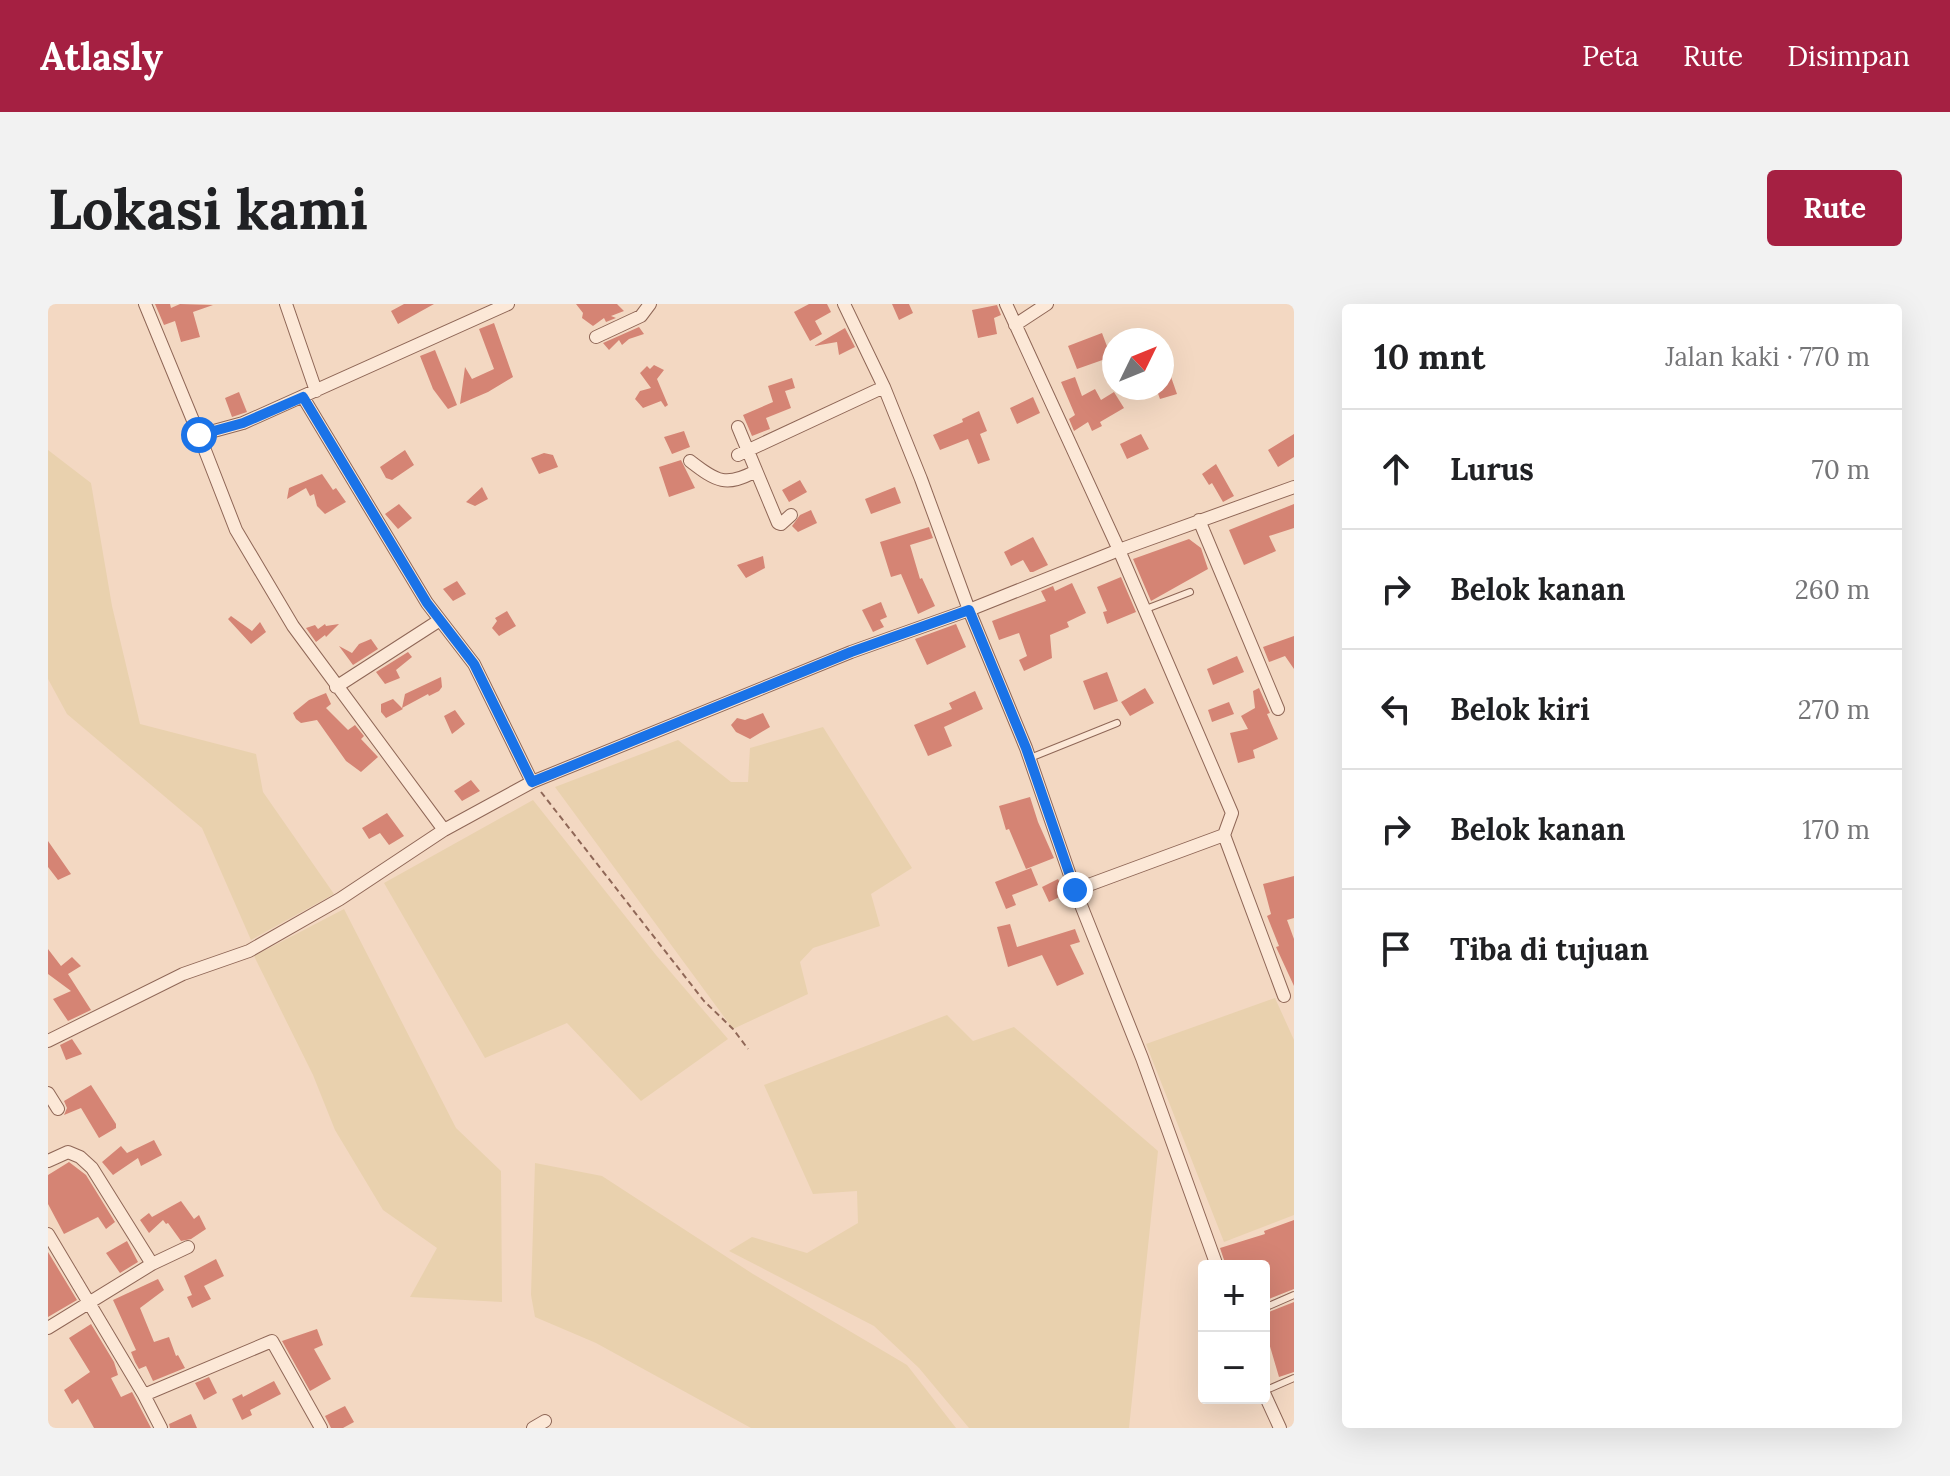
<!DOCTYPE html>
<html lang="id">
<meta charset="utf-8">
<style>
body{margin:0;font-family:Lora,serif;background:#f2f2f2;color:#202124}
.controls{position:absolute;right:24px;bottom:24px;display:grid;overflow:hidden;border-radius:8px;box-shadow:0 8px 32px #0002}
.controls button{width:72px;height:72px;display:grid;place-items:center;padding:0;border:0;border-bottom:2px solid #e0e0e0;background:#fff;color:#202124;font:40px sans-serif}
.compass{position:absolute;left:1054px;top:24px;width:72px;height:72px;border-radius:50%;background:#fff;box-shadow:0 8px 32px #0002;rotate:47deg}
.stop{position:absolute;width:24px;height:24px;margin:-18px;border:6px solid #1a73e8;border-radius:50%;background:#fff}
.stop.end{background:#1a73e8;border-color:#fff;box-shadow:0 2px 8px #0008}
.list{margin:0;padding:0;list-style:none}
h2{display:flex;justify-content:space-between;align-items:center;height:104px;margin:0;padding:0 32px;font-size:34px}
h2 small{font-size:26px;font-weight:400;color:#757577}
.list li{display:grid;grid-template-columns:52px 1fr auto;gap:24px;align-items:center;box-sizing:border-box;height:120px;padding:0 32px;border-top:2px solid #e0e0e0}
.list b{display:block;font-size:30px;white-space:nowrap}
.list em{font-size:26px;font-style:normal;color:#757577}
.icon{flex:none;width:44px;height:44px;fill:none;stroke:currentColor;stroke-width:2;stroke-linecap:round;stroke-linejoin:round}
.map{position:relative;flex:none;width:1246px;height:1124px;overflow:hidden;border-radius:8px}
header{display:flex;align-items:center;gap:48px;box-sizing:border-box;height:112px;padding:0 40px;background:#a52042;color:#fff}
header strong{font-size:38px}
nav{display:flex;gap:44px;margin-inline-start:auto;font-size:28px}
.intro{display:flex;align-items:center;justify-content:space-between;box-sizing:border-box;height:192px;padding:0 48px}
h1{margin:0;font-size:56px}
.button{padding:20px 36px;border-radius:8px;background:#a52042;color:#fff;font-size:28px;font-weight:700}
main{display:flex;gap:48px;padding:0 48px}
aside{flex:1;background:#fff;border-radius:8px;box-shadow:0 8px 32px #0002}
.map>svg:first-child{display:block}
.farmland{fill:#e9d1ae}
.building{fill:#d58474}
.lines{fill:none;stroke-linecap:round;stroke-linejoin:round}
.service-casing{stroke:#8f6757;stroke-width:8}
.minor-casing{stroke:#8f6757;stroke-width:14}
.path{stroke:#8f6757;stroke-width:2;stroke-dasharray:6 4;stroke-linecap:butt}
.service{stroke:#fce8d7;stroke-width:6}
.minor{stroke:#fce8d7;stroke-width:12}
.route{stroke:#1a73e8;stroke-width:10}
</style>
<header>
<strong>Atlasly</strong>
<nav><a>Peta</a><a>Rute</a><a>Disimpan</a></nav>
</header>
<div class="intro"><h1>Lokasi kami</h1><a class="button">Rute</a></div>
<main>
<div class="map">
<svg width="1246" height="1124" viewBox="0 0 1246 1124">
<rect width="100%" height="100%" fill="#f3d8c2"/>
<path class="farmland" d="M0 146 43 179 64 302 92 420 208 450 215 488 286 590 203 636 154 524 19 410 0 375Z
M775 423 864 564 823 590 832 622 765 644 752 658 760 690 685 725 507 483 630 436 683 478H700L702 444Z
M485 496 608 651 680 735 593 797 519 719 437 754 336 579Z
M296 605 408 824 453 867 454 998 362 993 389 944 335 906 287 826 265 771 206 652Z
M1227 694 1246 736V911L1176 938 1098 740Z
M899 711 925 737 966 723 1110 847 1081 1124H921L871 1064 826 1022 681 947 704 933 759 949 810 919 809 887 765 890 716 781Z
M487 859 554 872 705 970 859 1061 908 1124H703L548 1039 487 1013 483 991Z"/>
<path class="building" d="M107 0H122L123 4 132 0 165 1 145 8 152 33 133 38 127 17 116 21Z
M356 0H386L350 20 343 7Z
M528 0H569L576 7 563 12 568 14 558 18 556 14 545 22 534 14 535 9Z
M761 0H779L783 8 767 17 774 30 762 37 746 8Z
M844 0H861L865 9 851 16Z
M949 1 953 11 946 14 949 30 930 34 924 6Z
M446 19 465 73 440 88 412 100 417 63 424 75 446 65 431 25Z
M591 23 596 30 581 35 574 41 571 36 561 46 555 39Z
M797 24 807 43 791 51 789 38 766 42Z
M1054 29 1063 53 1029 65 1020 42Z
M387 46 409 101 400 105 385 85 372 52Z
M606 61 616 66 609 75 620 101 617 103 613 97 595 104 587 95 592 87 603 84 592 69 599 62 602 65Z
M1122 70 1129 90 1112 95 1108 84H1114V72Z
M1027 73 1034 92 1047 85 1053 96 1066 88 1076 104 1052 118 1054 122 1044 127 1040 118 1026 127 1021 115 1027 111 1013 78Z
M744 74 747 84 737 87 743 104 718 114 722 125 704 132 695 111 725 98 720 82Z
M191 88 199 108 184 113 177 94Z
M985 93 992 109 969 120 962 104Z
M931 107 939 127 932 130 942 156 930 160 920 135 892 146 885 131 915 118 914 115Z
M636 127 642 143 624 150 616 133Z
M1093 130 1101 145 1079 155 1072 140Z
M1246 130V153L1230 163 1220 146Z
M357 146 366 161 344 176 338 174 332 163Z
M496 149 505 151 510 163 491 170 483 154Z
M633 156 647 184 621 193 611 163Z
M1168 160 1186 192 1175 198 1164 179 1161 181 1154 170Z
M274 170 285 186 288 184 298 198 277 210 269 202 266 190 262 192 258 184 239 195 241 184Z
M752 176 759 188 741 198 734 186Z
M434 183 440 195 427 202 418 198Z
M847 183 853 199 823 210 817 195Z
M351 200 364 214 350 225 337 210Z
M1246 200V224L1221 232 1228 247 1196 261 1181 226Z
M763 206 769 219 750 228 744 222 752 211Z
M881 223 885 234 862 241 872 275 874 274 887 302 870 310 853 270 843 273 832 238Z
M985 233 1000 261 985 268H982L975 256 963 262 956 248Z
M1141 235 1153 244 1160 265 1103 297 1085 255Z
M715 252 717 264 698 274 689 261Z
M1073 273 1088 308 1059 320 1055 308 1059 307 1049 283Z
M409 277 418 290 405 297 395 285Z
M1024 279 1038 309 1019 318 1021 323 1002 331 1004 354 976 367 971 356 979 352 971 329 951 336 944 317 998 297 993 287 1005 282 1007 287Z
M833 298 839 313 832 316 836 323 825 328 814 306Z
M459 307 468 322 451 332 444 324 449 317 447 314Z
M183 312 204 327 212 318 218 328 203 340 180 315Z
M277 320 278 322 291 320 278 333 277 331 268 338 258 324 267 321 270 325Z
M908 320 918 343 879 361 867 335Z
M1246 332V365L1237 352 1221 358 1215 343Z
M323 335 330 345 305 361 291 342 304 349 311 340Z
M360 348 364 353 348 366 352 374 337 380 328 368Z
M1189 352 1196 368 1165 381 1159 365Z
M1059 368 1070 397 1046 406 1035 377Z
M393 373 394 383 391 387 381 392 380 390 354 404 357 390Z
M1097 384 1106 399 1082 412 1073 398Z
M1211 384 1222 409 1219 410 1230 435 1205 446 1207 454 1190 459 1182 429 1200 425 1193 412 1207 404 1205 387Z
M927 387 935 405 896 423 904 442 880 452 866 421 904 405 901 399Z
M278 389 283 400 278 404 300 426 307 421 316 432 313 435 330 453 313 468 298 457 269 416 253 419 248 415 245 409 261 396Z
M345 395 355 405 338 414 333 408V400Z
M1181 398 1186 410 1164 418 1160 406Z
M407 406 417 420 404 430 396 412Z
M715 409 722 423 702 435 688 428 683 421 689 414 697 416Z
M423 476 432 487 414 497 406 487Z
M982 493 990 518 1006 554 978 565 961 525 958 526 951 502Z
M339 509 356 532 341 541 332 529 321 535 314 524Z
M0 537 23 570 10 576 0 563Z
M983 564 990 581 964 591 968 601 958 605 947 578Z
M1246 572V614L1239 616 1246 635V682L1228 643 1231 642 1219 612 1223 610 1215 580Z
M1010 575 1018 590 1001 598 994 583Z
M962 620 969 643 1027 625 1032 638 1022 641 1036 670 1009 682 994 651 960 663 949 623Z
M0 645 13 662 24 653 33 662 20 670 43 706 20 717 5 695 23 687 0 670Z
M24 735 34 750 18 756 12 741Z
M43 781 68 820V824L51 834 33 804 16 811 19 804 16 797Z
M106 836 114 851 93 862 90 854 65 871 54 858 73 842 79 849Z
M21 858 38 871 67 918 58 925 50 913 16 930 0 900V871Z
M133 897 146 915 151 911 158 925 143 935 133 937 120 919 118 920 115 916 101 929 92 916 101 909 104 913Z
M1246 916V985L1216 997V962H1196L1195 960 1178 962 1172 944 1217 930 1216 927Z
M79 937 90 958 72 969 58 949Z
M0 948 29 996 0 1013Z
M168 955 176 972 156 982 163 995 144 1004 139 993 144 991 136 972Z
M110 975 116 986 92 1004 106 1038 121 1033 128 1052 130 1051 137 1064 105 1077 98 1062 91 1065 87 1058 83 1048 88 1046 65 996Z
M1246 998V1068L1231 1073 1216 1022V1010Z
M43 1020 66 1058 70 1071 63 1074 73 1093 84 1088 103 1124H46L30 1095 24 1100 16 1086 42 1068 21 1034Z
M269 1025 275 1041 266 1045 283 1075 262 1087 234 1037Z
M161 1073 169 1089 156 1096 147 1079Z
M226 1077 233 1090 202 1106 204 1111 194 1116 184 1095 194 1090 195 1093Z
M297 1102 306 1118 295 1124H283L277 1112Z
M143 1110 149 1124H122L121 1120Z"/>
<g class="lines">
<defs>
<path id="service" d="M1098 305 1142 288
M982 454 1069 419
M1216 1004 1246 991
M1216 1087 1246 1074"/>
<path id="minor" d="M97 0 151 131 195 119 460 0
M238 0 268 87
M796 0 836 83 873 175 921 306 978 444 1027 586 1094 754 1169 962
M958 0 1071 246 1184 509 1176 531 1027 586
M967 21 999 0
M548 33 593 12 602 0
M255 93 379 299 426 360 484 478
M690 123 730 219 733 220 743 211
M151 131 188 226 245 322 396 526
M690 151 836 83
M642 157C669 178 678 183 708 167
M1151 216 1230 405
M288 383 392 316
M1176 531 1236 692
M0 737 135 670 201 647 292 595 396 526 484 478 803 348 921 306 1071 246 1246 183
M0 789 10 805
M0 857 20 848 32 853 44 864 104 960
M0 930 96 1091 113 1124
M0 1024 104 960 140 943
M1216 1089 1232 1124
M96 1091 224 1037 273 1124
M485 1124 497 1117"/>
</defs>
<use href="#service" class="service-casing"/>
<use href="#minor" class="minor-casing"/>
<path class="path" d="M493 488 656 697 685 725 700 745"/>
<use href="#service" class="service"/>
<use href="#minor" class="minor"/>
</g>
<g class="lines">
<path class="route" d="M151 131 195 119 255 93 379 299 426 360 484 478 803 348 921 306 978 444 1027 586"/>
</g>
</svg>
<div class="controls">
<button>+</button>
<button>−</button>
</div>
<svg class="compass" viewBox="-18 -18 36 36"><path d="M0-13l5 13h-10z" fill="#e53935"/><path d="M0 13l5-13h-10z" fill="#757577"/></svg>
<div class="stop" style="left:151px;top:131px"></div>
<div class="stop end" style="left:1027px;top:586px"></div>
</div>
<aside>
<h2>10 mnt<small>Jalan kaki · 770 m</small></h2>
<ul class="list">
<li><svg class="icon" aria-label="ahead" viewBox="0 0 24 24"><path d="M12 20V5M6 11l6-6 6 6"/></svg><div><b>Lurus</b></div><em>70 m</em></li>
<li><svg class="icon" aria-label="right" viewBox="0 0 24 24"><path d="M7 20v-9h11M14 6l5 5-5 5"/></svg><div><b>Belok kanan</b></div><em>260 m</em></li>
<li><svg class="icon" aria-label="left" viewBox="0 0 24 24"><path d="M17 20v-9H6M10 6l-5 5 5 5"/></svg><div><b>Belok kiri</b></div><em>270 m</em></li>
<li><svg class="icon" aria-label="right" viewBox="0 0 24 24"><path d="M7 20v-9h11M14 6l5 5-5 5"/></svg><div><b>Belok kanan</b></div><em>170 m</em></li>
<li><svg class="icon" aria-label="arrive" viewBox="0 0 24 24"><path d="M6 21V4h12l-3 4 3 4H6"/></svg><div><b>Tiba di tujuan</b></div></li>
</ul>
</aside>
</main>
